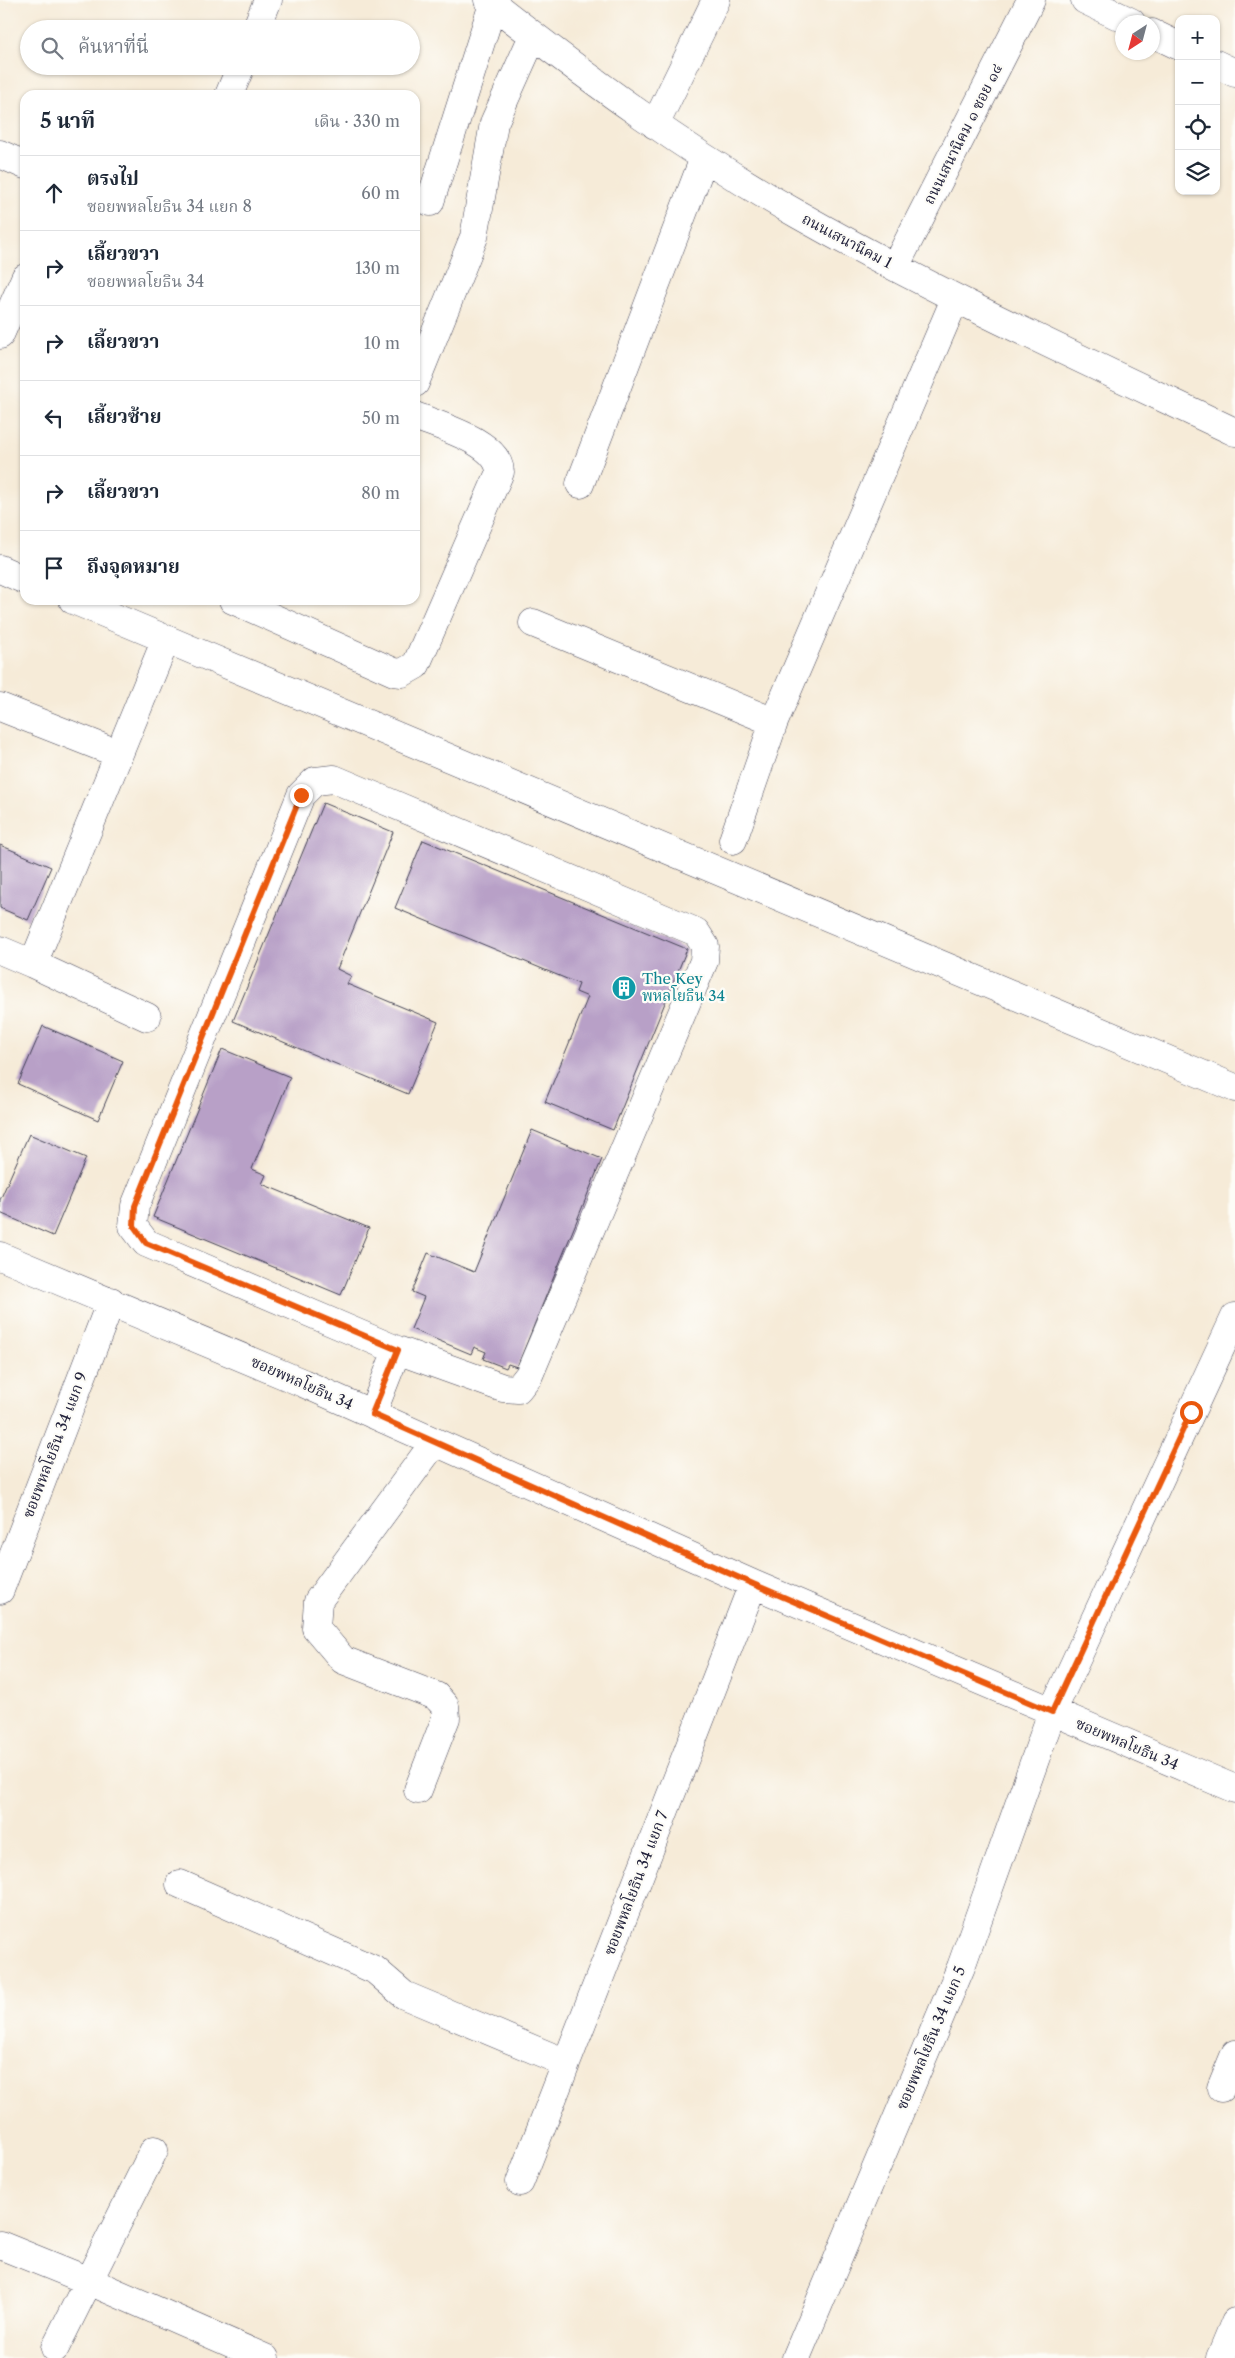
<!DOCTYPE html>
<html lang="th">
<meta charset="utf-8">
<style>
body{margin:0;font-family:"Libre Caslon Text","Noto Serif Thai",serif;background:#f2f2f3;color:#1f2937}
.controls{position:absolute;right:15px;top:15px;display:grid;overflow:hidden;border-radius:10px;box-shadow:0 1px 4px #0004}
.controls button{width:45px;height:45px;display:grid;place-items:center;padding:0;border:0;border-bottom:1px solid #e0e1e3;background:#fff;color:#1f2937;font:25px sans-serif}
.compass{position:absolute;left:1115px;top:15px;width:45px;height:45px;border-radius:50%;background:#fff;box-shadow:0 1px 4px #0004;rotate:216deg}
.stop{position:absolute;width:15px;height:15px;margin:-11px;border:4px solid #ea580c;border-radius:50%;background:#fff}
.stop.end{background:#ea580c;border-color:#fff;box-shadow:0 1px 5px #0008}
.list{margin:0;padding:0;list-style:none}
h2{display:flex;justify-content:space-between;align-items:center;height:65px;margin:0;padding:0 20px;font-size:21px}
h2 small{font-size:16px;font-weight:400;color:#747a83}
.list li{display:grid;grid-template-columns:32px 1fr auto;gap:15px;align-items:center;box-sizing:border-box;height:75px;padding:0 20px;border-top:1px solid #e0e1e3}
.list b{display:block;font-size:19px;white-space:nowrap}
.list p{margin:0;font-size:16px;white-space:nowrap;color:#747a83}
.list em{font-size:16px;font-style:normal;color:#747a83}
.icon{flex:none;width:28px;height:28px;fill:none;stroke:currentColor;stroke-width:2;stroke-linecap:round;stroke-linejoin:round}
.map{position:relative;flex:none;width:1235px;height:2358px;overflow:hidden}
.search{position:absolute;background:#fff;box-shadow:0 1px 4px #0004;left:20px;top:20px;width:400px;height:55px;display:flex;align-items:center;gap:12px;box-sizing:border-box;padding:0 18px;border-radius:28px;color:#747a83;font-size:19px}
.panel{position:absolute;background:#fff;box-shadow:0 1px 4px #0004;left:20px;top:90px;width:400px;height:515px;border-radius:15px}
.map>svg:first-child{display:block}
.building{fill:#b8a0c7}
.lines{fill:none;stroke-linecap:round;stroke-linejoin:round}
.minor-casing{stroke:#424053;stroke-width:29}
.minor{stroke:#fff;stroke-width:28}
.route{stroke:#ea580c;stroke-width:6}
.labels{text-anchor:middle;stroke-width:4.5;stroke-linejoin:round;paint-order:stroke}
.street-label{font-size:15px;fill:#22223b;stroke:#fdfcf7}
.culture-label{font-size:15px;fill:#0d838f;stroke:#fdfcf7;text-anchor:start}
</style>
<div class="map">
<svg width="1235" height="2358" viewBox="0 0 1235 2358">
<rect width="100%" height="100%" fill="#fdfcf7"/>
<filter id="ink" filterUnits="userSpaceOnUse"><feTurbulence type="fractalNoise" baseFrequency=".02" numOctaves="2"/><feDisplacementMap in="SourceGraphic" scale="10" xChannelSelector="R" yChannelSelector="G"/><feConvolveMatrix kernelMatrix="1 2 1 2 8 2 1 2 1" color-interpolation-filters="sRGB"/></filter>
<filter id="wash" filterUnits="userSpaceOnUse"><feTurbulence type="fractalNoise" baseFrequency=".0096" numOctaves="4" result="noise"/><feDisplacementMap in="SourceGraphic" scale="20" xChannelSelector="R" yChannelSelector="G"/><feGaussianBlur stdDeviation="1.12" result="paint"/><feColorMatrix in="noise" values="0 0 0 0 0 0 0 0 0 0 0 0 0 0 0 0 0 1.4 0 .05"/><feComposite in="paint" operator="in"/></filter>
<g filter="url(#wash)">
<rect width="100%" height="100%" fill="#f6ebd8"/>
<g id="blocks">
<path class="building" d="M323 803 393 832 337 969 351 976 347 984 438 1022 408 1094 233 1021Z
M423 840 687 949 613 1130 545 1102 588 997 576 992 579 984 395 908Z
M0 845 51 867 28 920 0 908Z
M43 1026 123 1061 98 1120 18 1084Z
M222 1049 290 1077 252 1169 266 1175 262 1184 369 1228 341 1295 153 1217Z
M532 1130 602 1159 517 1367 508 1364 506 1368 483 1359 486 1352 474 1347 471 1354 411 1329 424 1297 412 1292 428 1253 474 1272Z
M29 1134 86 1158 53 1236 0 1213V1200Z"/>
</g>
</g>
<g filter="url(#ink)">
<use href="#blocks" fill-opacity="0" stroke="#424053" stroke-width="1"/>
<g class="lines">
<defs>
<path id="minor" d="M488 0C587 78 689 153 799 215 940 295 1088 362 1235 432
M1085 0 1131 22
M256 29 268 0
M1152 33 1179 46
M1216 64 1235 73
M229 95 241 66
M655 125 716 0
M0 154 25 165
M430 202 493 4
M895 267 1031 0
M0 335 25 278
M415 383 474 237 494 123 533 36
M580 484 704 158
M0 569 25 580
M73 600 1235 1088
M233 600 394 672 402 673 416 665 500 472C499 442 439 426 415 416
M533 623 774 722
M0 707 119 754
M334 779 696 932 705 946 704 961 529 1375 518 1389 503 1388 397 1350 146 1243 133 1226 135 1206 301 795 315 781Z
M733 840 774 722 955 299
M0 950 33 964 166 639
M33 964 147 1017
M0 1256 303 1383 753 1584 1235 1789
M372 1414 397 1350
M0 1590 111 1301
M418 1790 446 1718 445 1706 436 1696 343 1660 316 1628 318 1601 434 1443
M180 1884 375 1970 404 1995 566 2063
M1221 2088 1235 2054
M520 2182 753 1584
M0 2245 89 2281 265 2358
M55 2348 154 2150
M796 2358 961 1967 1052 1712 1235 1317
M1220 2358 1235 2322"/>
</defs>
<use href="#minor" class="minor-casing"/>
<use href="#minor" class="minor"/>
</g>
</g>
<g class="lines" filter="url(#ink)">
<path class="route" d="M301 795 135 1206 134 1226 146 1243 398 1350 372 1414 753 1584 1052 1712 1191 1412"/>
</g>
<defs>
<symbol id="building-disc" viewBox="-11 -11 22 22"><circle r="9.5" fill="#0f9aa8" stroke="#fdfcf7"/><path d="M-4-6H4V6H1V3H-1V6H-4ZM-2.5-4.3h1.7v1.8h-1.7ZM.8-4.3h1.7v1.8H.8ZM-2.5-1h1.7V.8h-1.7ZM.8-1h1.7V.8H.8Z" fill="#fff"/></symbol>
</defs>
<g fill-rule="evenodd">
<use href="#building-disc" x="610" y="974" width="28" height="28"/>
</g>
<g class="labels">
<g class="street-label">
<text transform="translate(963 134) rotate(-63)" y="5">ถนนเสนานิคม ๑ ซอย ๑๔</text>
<text transform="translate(847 241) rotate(28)" y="5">ถนนเสนานิคม 1</text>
<text transform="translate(302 1383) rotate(24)" y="5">ซอยพหลโยธิน 34</text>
<text transform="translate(55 1445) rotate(-69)" y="5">ซอยพหลโยธิน 34 แยก 9</text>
<text transform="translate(1127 1744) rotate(23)" y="5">ซอยพหลโยธิน 34</text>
<text transform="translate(636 1883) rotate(-69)" y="5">ซอยพหลโยธิน 34 แยก 7</text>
<text transform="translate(931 2038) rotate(-67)" y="5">ซอยพหลโยธิน 34 แยก 5</text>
</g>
<g class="culture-label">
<text x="642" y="984">The Key<tspan x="642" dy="17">พหลโยธิน 34</tspan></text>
</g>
</g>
</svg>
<div class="controls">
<button>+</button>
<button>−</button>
<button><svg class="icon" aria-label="locate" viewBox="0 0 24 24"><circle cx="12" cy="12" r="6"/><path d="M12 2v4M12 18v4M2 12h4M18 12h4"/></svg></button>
<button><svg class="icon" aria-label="layers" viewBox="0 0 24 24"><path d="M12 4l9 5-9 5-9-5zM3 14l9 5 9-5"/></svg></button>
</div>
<svg class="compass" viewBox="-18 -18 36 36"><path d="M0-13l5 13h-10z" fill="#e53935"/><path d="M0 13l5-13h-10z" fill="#747a83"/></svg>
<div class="stop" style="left:1191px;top:1412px"></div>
<div class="stop end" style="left:301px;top:795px"></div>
<div class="search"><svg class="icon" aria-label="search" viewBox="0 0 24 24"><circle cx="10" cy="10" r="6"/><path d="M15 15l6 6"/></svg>ค้นหาที่นี่</div>
<section class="panel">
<h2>5 นาที<small>เดิน · 330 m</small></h2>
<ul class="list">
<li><svg class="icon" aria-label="ahead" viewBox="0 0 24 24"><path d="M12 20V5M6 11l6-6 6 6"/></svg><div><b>ตรงไป</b><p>ซอยพหลโยธิน 34 แยก 8</p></div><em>60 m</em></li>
<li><svg class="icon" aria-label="right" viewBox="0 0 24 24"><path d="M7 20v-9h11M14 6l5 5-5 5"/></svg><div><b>เลี้ยวขวา</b><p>ซอยพหลโยธิน 34</p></div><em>130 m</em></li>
<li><svg class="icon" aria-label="right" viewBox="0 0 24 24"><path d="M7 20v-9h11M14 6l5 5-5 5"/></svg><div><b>เลี้ยวขวา</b></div><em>10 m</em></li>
<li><svg class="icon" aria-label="left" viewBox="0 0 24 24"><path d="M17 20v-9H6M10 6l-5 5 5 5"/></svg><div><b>เลี้ยวซ้าย</b></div><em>50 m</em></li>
<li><svg class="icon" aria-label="right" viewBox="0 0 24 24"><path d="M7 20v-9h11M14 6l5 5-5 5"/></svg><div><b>เลี้ยวขวา</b></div><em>80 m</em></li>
<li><svg class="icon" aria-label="arrive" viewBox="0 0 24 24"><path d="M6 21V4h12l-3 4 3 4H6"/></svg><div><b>ถึงจุดหมาย</b></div></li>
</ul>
</section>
</div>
